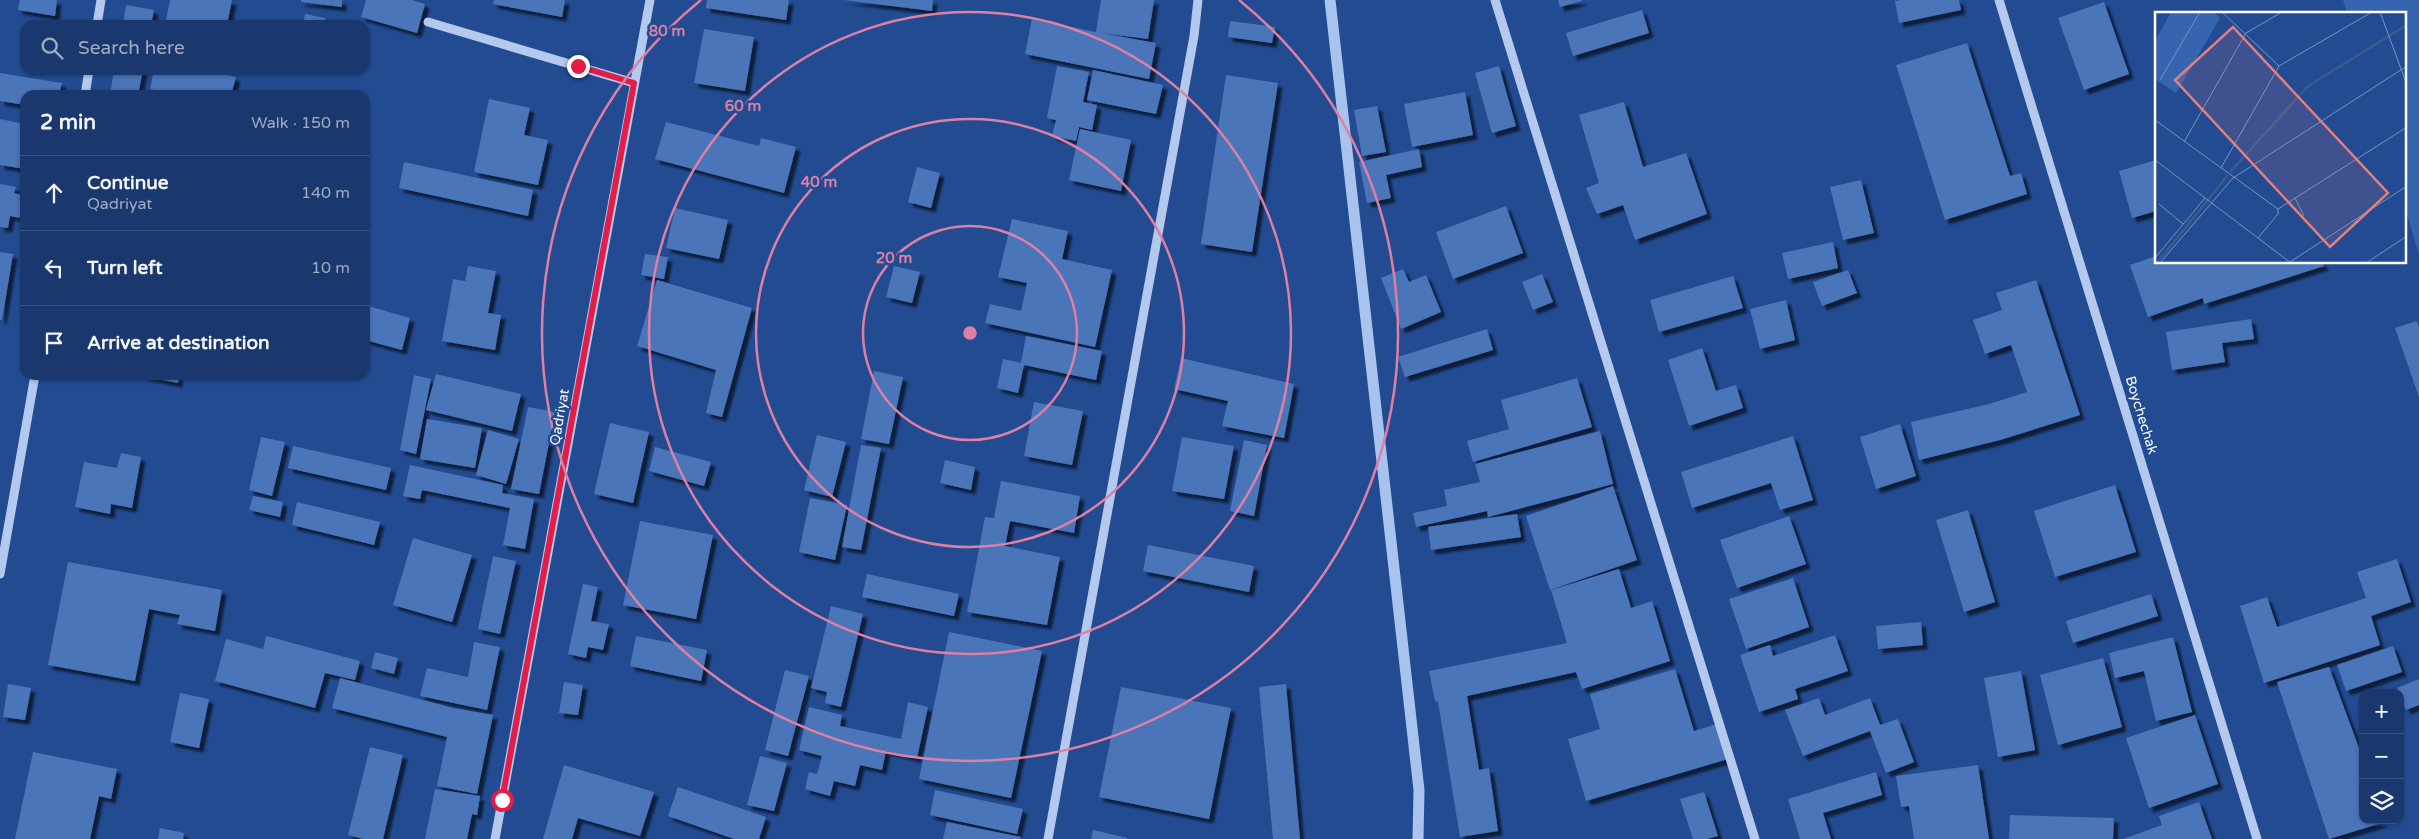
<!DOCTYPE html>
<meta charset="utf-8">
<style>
body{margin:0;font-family:"Varela Round",sans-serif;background:#274376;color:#f1f3f6}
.controls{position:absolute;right:15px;bottom:15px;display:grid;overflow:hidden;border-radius:10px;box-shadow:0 1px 4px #0004}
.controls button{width:45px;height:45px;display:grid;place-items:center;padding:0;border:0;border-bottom:1px solid #385281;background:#1a386e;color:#f1f3f6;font:25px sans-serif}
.stop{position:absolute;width:15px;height:15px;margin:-11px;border:4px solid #e11d48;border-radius:50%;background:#fff}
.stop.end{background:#e11d48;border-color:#fff;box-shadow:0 1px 5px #0008}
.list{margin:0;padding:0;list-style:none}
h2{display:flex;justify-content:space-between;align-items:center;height:65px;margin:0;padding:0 20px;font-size:21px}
h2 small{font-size:16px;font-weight:400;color:#9facc2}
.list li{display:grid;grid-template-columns:32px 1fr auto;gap:15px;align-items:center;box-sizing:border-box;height:75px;padding:0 20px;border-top:1px solid #385281}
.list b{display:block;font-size:19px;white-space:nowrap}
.list p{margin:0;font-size:16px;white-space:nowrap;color:#9facc2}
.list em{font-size:16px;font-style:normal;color:#9facc2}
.icon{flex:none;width:28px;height:28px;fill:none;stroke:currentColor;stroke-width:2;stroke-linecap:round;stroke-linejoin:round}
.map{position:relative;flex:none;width:2419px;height:839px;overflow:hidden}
.search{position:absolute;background:#1a386e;box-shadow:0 1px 4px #0004;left:20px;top:20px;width:350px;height:55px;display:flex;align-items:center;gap:12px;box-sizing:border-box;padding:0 18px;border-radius:15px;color:#9facc2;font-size:19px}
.panel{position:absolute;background:#1a386e;box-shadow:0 1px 4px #0004;left:20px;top:90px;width:350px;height:290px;border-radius:15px}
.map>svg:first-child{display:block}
.green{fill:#3664af}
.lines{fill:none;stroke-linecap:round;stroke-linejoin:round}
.stream{stroke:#a8c3ee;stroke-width:11}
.building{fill:#4b74b9;filter:url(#shadow)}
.minor{stroke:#b4c9ed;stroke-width:9}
.route{stroke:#e11d48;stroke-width:6}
.ring{fill:none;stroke:#dd80a5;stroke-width:2.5}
.labels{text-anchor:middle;stroke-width:5;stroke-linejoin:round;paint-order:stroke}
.street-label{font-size:14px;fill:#fff;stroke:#224b92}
.inset-river{fill:none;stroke:#3d5a8e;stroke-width:2.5}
.inset-road{fill:none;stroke:#7a93be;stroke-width:1}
.view{fill:#e67e7e;fill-opacity:0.15;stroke:#e67e7e;stroke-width:2.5}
.inset-edge{fill:none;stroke:#fff;stroke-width:2.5}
.centre{fill:#dd80a5;stroke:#224b92;stroke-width:2.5}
.ring-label{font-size:15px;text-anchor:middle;font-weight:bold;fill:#dd80a5;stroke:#224b92;stroke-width:5;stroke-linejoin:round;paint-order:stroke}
</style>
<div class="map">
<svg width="2419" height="839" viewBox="0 0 2419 839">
<defs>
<filter id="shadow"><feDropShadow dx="4.5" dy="4.5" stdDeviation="1" flood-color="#0009"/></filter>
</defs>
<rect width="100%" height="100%" fill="#224b92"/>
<path class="green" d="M2343 0H2419V254L2405 208V14H2347Z"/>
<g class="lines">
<path class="stream" d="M1330 0 1419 790 1418 839"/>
</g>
<path class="building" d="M20 0H57L55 16 18 10Z
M170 0H232L227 25H165Z
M301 0H342V7L301 2Z
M366 0H412L425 4 417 33 361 17Z
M494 0H565L562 17 493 4Z
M707 0H789L786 20 706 8Z
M844 0H933L932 11Z
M1101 0H1154L1148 39 1101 33 1156 43 1149 79 1025 54 1032 19 1096 32Z
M1558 0H1582V1L1560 7Z
M1900 0H1959L1961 10 1899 23 1895 1Z
M2104 2 2129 74 2084 90 2058 18Z
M126 5 154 10 151 25H123Z
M1642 10 1649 33 1573 56 1566 33Z
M305 14 325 18 324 25H303Z
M1230 21 1275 27 1272 43 1228 37Z
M704 29 754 37 745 91 694 83Z
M1967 43 2010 176 2021 173 2027 194 1945 220 1896 65Z
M1057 66 1089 72 1083 102 1097 105 1092 130 1079 127 1076 141 1052 136 1056 120 1047 118Z
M1499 66 1516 126 1492 133 1475 73Z
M114 70H143L139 90 162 95H110Z
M154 70H205L236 77 231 95H177L150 89Z
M1093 70 1163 85 1156 114 1087 100Z
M0 73 62 83 59 95H25V105L0 101Z
M1226 75 1278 83 1252 252 1201 244Z
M1465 92 1473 135 1412 147 1404 104Z
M489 99 530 108 524 135 548 140 538 185 474 172Z
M1624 102 1643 167 1686 153 1707 214 1635 240 1623 205 1597 214 1586 188 1599 183 1579 115Z
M1377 106 1386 152 1362 156 1354 110Z
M0 119 25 124V169L0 165Z
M666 122 759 146 761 138 796 147 784 193 655 159Z
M1080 129 1131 140 1121 191 1069 180Z
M1419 149 1422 167 1386 175 1391 198 1367 203 1359 162Z
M2156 160V211L2132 218 2119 171Z
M404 162 533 190 528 216 399 188Z
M917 167 940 173 931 208 908 202Z
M1861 180 1874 233 1843 240 1830 187Z
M0 184 16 187 14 193 25 196V219L10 216 8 228 0 227Z
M1506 206 1523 253 1453 279 1436 232Z
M675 208 728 220 719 259 666 248Z
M1012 219 1068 231 1062 259 1112 270 1095 347 985 323 990 304 1021 311 1027 283 998 277Z
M1833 242 1838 268 1788 279 1782 253Z
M0 252 13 254 2 320H0Z
M645 254 668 257 664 279 641 275Z
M2156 256V262H2322L2324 266 2204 304 2203 298 2148 317 2130 265Z
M468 266 496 271 488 313 501 315 495 350 442 341 453 279 465 281Z
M894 266 920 272 912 303 886 297Z
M1403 269 1409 282 1426 275 1441 312 1401 329 1381 278Z
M1848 270 1857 293 1822 306 1813 282Z
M1542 274 1553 302 1533 310 1522 282Z
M1733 276 1743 308 1659 332 1650 300Z
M657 280 752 308 722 417 706 413 716 370 637 346Z
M2036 280 2080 415 2000 440 1919 460 1911 422 1989 404 2027 392 2011 345 1985 354 1973 320 2002 310 1996 293Z
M1786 300 1795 340 1760 349 1750 309Z
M365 305 410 318 402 350 365 340Z
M2251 319 2254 339 2222 343 2225 362 2172 370 2166 332Z
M2417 321 2419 328V397L2395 328Z
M1487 329 1493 350 1405 377 1398 357Z
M1026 336 1102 351 1096 380 1024 365 1018 393 997 388 1003 359 1021 363Z
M1702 348 1716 391 1736 385 1743 408 1689 426 1668 360Z
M1181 358 1294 384 1284 438 1222 426 1228 401 1174 389Z
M874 371 903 377 889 444 861 439Z
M436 374 521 394 512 431 426 410Z
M138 375H179L178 383Z
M414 375 431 379 416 454 400 450Z
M1577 378 1592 427 1473 462 1467 441 1509 429 1501 400Z
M1034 402 1083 411 1072 465 1024 456Z
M528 407 555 412 539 494 511 489Z
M427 419 482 428 475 468 420 459Z
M610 423 649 432 633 503 594 494Z
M1900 424 1916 476 1876 489 1860 437Z
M488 430 519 439 506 484 476 475Z
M1600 431 1613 484 1488 517 1487 511 1416 527 1413 513 1447 506 1444 490 1480 482 1475 464Z
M817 435 846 442 832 497 804 490Z
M1793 436 1813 500 1780 510 1771 483 1692 508 1681 472Z
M261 437 285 442 272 496 249 490Z
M1182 437 1234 446 1224 499 1172 491Z
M1244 440 1267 445 1254 516 1230 511Z
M861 445 881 448 861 550 842 547Z
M293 446 391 468 386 490 288 468Z
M655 447 711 462 704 486 649 471Z
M121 453 141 457 132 508 111 504 110 514 75 507 84 462 117 468Z
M945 460 975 467 971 490 940 483Z
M410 465 503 485 502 493 534 499 525 549 503 545 510 508 422 490 420 499 403 496Z
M1001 481 1080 496 1074 533 1010 521 1005 546 1060 557 1047 625 967 612 985 517 994 518Z
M2115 485 2136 552 2055 577 2034 511Z
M1613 486 1637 560 1550 590 1526 516Z
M253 496 283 502 280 517 249 510Z
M810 498 847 505 835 560 799 552Z
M297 502 380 522 374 545 292 525Z
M1968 510 1995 602 1964 612 1936 520Z
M1517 514 1521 537 1431 550 1428 527Z
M1789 516 1806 564 1737 588 1720 540Z
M640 521 713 535 696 619 623 605Z
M413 538 472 555 452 622 393 605Z
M1148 545 1254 566 1249 592 1143 571Z
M493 556 516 561 500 634 478 629Z
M2397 559 2411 602 2371 616 2380 645 2264 683 2240 606 2267 597 2277 627 2366 598 2357 572Z
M68 562 222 590 215 631 177 624 180 615 149 609 135 681 48 665Z
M1619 569 1631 608 1652 601 1670 661 1582 689 1576 672 1467 696 1479 770 1489 768 1498 831 1460 837 1438 702 1435 701 1429 671 1567 643 1551 590Z
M867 574 959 594 954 616 862 597Z
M1793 578 1809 627 1746 649 1729 599Z
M583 584 598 587 591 621 609 624 603 650 588 647 586 658 568 654Z
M2151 594 2158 616 2073 643 2066 621Z
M831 606 863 614 841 707 825 703 827 692 811 688Z
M1921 622 1923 645 1878 649 1876 626Z
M949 632 1042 651 1011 798 919 779Z
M1835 635 1848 671 1795 689 1798 699 1759 712 1740 655 1770 645 1773 656Z
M266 636 360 661 355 680 325 673 315 708 215 681 226 639 263 649Z
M636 636 707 650 701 681 630 666Z
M2173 637 2192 712 2156 721 2144 671 2115 678 2109 653Z
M474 642 500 647 487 710 420 696 427 668 468 677Z
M2393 646 2402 672 2346 691 2337 665Z
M375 652 398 658 394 674 371 668Z
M2103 658 2122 727 2058 745 2040 675Z
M2329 667 2363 759V820L2385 822 2329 839 2277 682Z
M1675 669 1694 731 1717 724 1728 759 1586 801 1568 739 1600 729 1590 694Z
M785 670 809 676 788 756 765 750Z
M2021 671 2035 750 1998 757 1984 678Z
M340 678 453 708 493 715 477 794 437 786 447 737 332 708Z
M2419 679V705L2406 710 2397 688Z
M564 682 583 685 578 715 559 713Z
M8 684 31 688 25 720 3 717Z
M1286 684 1300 839H1273L1259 687Z
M1121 687 1231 708 1209 819 1099 797Z
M180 693 209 699 199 748 170 742Z
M1819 698 1825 715 1870 698 1880 725 1898 719 1914 762 1886 773 1870 731 1803 756 1785 710Z
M908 702 928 707 917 758 886 751 882 770 860 765 855 786 834 781 830 796 805 789 809 772 817 774 822 756 799 750 809 707 842 715 840 726 901 739Z
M2195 715 2218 784 2149 808 2126 738Z
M370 747 403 755 383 839H363L348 835Z
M33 752 117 769 111 799 99 796 90 839H15Z
M760 756 787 763 774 811 747 805Z
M564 765 654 792 640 836 578 818 572 839H543Z
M1978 765 1989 839H1914L1909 806 1901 807 1896 776Z
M1876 772 1882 795 1823 813 1831 839H1800L1788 799Z
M678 787 766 817 759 839H734L668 816Z
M435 789 480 796 477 815 472 814 467 839H425Z
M935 790 1023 809 1017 834 930 815Z
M1704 792 1718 836 1707 839H1693L1680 799Z
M2199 802 2212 839H2123L2162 825 2159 816Z
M2010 815 2114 818 2113 839H2009Z
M947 822 1021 837 1020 839H943Z
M160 828 184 833 183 839H158Z
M1093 830 1127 838V839H1091Z"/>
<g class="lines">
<path class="minor" d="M1495 0 1755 839
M1999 0 2257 839
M428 22 634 83
M97 25 101 0
M85 95 89 70
M0 574 35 375
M495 839 650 0
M1048 839 1194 36 1198 0"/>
</g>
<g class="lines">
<path class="route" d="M502 800 634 83 578 66"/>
</g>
<g class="ring">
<circle cx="970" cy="333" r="107"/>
<circle cx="970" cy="333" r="214"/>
<circle cx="970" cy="333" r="321"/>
<path d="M1239 0A428 428 0 1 1 701 0"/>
</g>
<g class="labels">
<g class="street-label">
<text transform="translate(2142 415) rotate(73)" y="5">Boychechak</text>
<text transform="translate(559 417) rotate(-80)" y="5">Qadriyat</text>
</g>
</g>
<g transform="translate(2155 12)">
<rect width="251" height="251" fill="#224b92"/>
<path d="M16 0H58L65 6 21 81 0 67V29Z" fill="#3664af"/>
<path class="inset-river" d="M75 160 153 74 252 13M2 251 73 163"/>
<path class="inset-road" d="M67 0 124 54 217 0M225 0 252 73M5 68 45 0M0 108 123 197 252 115M29 130 91 21 127 0M0 148 136 251M66 156 124 54M140 186 149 204M4 192 28 212M103 226 123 202V197M0 246 50 186M135 250 252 174M5 251 78 166 252 54M211 251 252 224"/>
<path class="view" d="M78 15 233 181 175 235 20 68Z"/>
<rect width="251" height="251" class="inset-edge"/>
</g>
<circle cx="970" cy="333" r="8" class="centre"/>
<g class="ring-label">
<text x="667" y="36">80 m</text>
<text x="743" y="111">60 m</text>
<text x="819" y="187">40 m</text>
<text x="894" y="263">20 m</text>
</g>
</svg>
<div class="controls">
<button>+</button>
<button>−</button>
<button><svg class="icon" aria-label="layers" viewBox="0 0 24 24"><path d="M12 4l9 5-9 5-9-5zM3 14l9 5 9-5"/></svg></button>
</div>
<div class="stop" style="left:502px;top:800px"></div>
<div class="stop end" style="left:578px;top:66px"></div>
<div class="search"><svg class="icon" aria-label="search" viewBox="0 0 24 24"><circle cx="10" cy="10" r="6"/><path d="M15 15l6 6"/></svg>Search here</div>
<section class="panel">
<h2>2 min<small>Walk · 150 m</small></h2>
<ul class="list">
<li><svg class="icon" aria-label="ahead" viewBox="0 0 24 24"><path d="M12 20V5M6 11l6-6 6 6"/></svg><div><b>Continue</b><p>Qadriyat</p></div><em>140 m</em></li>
<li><svg class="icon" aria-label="left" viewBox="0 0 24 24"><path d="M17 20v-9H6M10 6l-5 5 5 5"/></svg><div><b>Turn left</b></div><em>10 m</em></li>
<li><svg class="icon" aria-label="arrive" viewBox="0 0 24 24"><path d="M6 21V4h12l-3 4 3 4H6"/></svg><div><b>Arrive at destination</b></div></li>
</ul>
</section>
</div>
